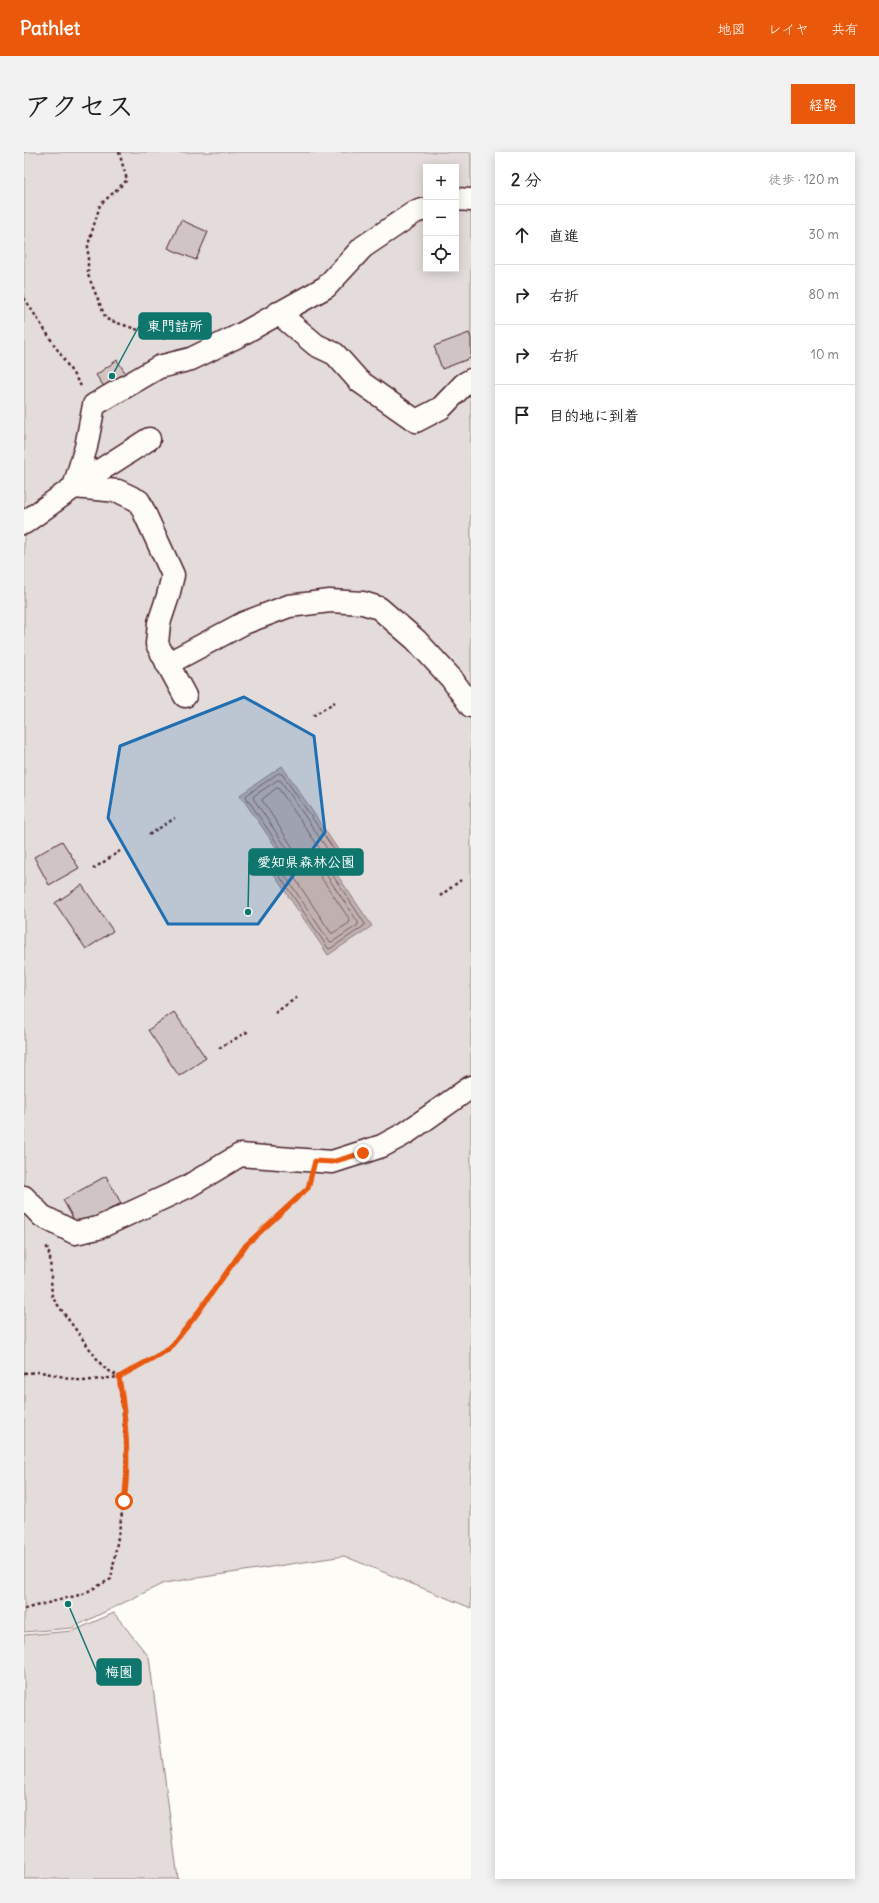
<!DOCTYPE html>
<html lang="ja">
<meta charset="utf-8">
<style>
body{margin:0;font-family:Delius,"Klee One",sans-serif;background:#f2f2f2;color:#222}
.controls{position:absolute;right:12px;top:12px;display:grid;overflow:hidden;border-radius:0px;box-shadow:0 2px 10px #0003}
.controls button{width:36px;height:36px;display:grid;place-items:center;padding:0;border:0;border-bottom:1px solid #e0e0e0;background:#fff;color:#222;font:20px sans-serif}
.stop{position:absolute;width:12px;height:12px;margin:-9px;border:3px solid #ea580c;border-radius:50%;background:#fff}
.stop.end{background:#ea580c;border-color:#fff;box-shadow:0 1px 4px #0008}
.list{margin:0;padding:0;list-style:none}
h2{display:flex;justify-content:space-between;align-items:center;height:52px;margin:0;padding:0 16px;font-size:17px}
h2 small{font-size:13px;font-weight:400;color:#767676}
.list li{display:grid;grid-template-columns:26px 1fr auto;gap:12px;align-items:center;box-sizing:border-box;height:60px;padding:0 16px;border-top:1px solid #e0e0e0}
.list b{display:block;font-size:15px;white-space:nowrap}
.list em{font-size:13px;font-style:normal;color:#767676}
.icon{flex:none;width:22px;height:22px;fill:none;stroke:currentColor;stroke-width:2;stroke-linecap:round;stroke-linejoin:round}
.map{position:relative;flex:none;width:447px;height:1727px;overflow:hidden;border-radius:0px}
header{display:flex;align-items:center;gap:24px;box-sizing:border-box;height:56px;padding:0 20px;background:#ea580c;color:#fff}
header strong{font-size:19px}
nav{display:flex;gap:22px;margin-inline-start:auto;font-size:14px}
.intro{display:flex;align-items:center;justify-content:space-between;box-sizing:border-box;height:96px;padding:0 24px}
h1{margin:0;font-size:28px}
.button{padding:10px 18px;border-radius:0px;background:#ea580c;color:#fff;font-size:14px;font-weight:700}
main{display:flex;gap:24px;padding:0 24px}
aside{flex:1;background:#fff;border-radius:0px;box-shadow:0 2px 10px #0003}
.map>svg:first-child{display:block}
.green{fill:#e3dcda;stroke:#967e82;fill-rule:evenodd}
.water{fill:#c0b1b1;stroke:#91777b}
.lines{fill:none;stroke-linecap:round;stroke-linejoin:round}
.shore{stroke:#795961;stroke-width:1}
.building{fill:#d0c5c4;stroke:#4a1f2b}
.minor-casing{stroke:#4a1f2b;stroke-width:25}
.path{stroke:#4a1f2b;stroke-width:2.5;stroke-dasharray:3 3;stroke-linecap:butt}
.minor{stroke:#fdfcf7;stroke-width:22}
.route{stroke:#ea580c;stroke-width:5}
.marked{fill:#1f6fb2;fill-opacity:0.2;stroke:#1f6fb2;stroke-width:3;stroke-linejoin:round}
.leader{fill:none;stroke:#0f766e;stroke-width:1.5}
.callout-dot{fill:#0f766e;stroke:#fdfcf7;stroke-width:1.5}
.callout{fill:#0f766e;stroke:#0f766e;stroke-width:1.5}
.callout-label{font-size:14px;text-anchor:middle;font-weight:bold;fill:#fff}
</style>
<header>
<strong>Pathlet</strong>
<nav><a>地図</a><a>レイヤ</a><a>共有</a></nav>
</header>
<div class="intro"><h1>アクセス</h1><a class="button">経路</a></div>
<main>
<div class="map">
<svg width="447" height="1727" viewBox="0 0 447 1727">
<rect width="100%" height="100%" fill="#fdfcf7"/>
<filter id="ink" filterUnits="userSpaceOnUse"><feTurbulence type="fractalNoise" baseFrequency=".025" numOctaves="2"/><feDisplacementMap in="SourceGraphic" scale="8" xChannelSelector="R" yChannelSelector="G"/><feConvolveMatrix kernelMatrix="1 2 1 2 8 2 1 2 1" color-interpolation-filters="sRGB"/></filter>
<g filter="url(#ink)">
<path class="green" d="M0 0H447V1456L320 1404 140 1431 48 1476 0 1480ZM402 15H432V117H402Z
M90 1461 125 1505 154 1727H0V1483L49 1479Z"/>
<path class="water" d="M258 614 317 702 305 711 348 774 304 803 242 711 256 701 216 643Z"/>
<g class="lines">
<path class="shore" d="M255 621 258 622 311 699 310 702 302 708V713L341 772 340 774 306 797 304 796 248 713 249 711 258 704 259 700 222 645 223 643Z
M254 628 257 629 304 698 297 707V715L334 770V773L308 790 305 789 255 715 263 706 264 698 229 646 230 644Z
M253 636 255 637 296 697 290 708 292 718 326 768 325 771 309 781H307L264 716 270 705 269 696 238 648Z"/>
</g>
<path class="building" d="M157 68 184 80 172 108 144 96Z
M445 181 447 186V206L418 217 410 194Z
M93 208 104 225 83 239 72 223Z
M38 689 55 716 25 733 10 705Z
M58 733 89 779 62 797 31 751Z
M150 860 182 906 155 924 124 878Z
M82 1024 97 1051 54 1075 39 1048Z"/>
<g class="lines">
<defs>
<path id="minor" d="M432 47 447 48
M254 161 292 193 311 202 335 229 392 269 417 256 440 232 447 228
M50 335 94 339 115 349 149 423 144 444 135 471 133 492 161 544
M50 335 125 287
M0 371 50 335 62 295 70 253 135 215 167 207 216 183 302 135 339 95 391 60 402 57
M143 512 220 471 265 454 306 449 339 451 355 456 392 488 427 526 447 554
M0 1045 18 1064 51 1081 74 1076 163 1035 216 1003 308 1010 358 994 382 981 447 935"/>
</defs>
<use href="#minor" class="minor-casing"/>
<path class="path" d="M95 0 103 28 76 53 64 93V123L82 167 141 187
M0 146 57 234
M289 564 311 550
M125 683 151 666
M69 717 96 699
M416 744 437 728
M251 861 275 844
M195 896 225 879
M0 1221 17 1220 59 1229 95 1225 145 1197 170 1166 222 1093 284 1036 285 1031
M0 1457 59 1442 87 1427 102 1337V1292L95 1225 79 1215 28 1145 26 1105 22 1092"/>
<use href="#minor" class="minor"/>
</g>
</g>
<g class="lines" filter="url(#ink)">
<path class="route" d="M100 1349C106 1308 102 1265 95 1225L145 1197 170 1166 222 1093 284 1036 291 1009 308 1010 339 1001"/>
</g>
<path class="marked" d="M220 545 290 584 301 680 234 772H144L84 666 96 594Z"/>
<path class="leader" d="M88 224L115 174M224 760L225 710M44 1452L73 1520"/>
<g class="callout-dot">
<circle cx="88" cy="224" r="4"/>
<circle cx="224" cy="760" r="4"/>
<circle cx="44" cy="1452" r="4"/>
</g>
<g class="callout">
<rect x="115" y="161" width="72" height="26" rx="4"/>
<rect x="225" y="697" width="114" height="26" rx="4"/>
<rect x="73" y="1507" width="44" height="26" rx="4"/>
</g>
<g class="callout-label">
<text x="151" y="179">東門詰所</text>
<text x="282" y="715">愛知県森林公園</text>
<text x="95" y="1525">梅園</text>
</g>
</svg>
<div class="controls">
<button>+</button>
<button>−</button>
<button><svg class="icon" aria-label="locate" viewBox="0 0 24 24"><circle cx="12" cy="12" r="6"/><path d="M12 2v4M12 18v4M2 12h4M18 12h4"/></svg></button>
</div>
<div class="stop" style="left:100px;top:1349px"></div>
<div class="stop end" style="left:339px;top:1001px"></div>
</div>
<aside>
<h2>2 分<small>徒歩 · 120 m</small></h2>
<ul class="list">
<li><svg class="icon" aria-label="ahead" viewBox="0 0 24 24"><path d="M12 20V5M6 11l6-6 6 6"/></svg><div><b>直進</b></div><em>30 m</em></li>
<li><svg class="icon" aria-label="right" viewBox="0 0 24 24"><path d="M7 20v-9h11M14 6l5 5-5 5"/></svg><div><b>右折</b></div><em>80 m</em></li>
<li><svg class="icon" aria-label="right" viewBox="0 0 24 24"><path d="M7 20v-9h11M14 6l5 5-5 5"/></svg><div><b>右折</b></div><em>10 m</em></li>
<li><svg class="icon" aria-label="arrive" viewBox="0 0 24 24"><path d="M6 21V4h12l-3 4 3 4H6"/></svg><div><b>目的地に到着</b></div></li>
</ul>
</aside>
</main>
